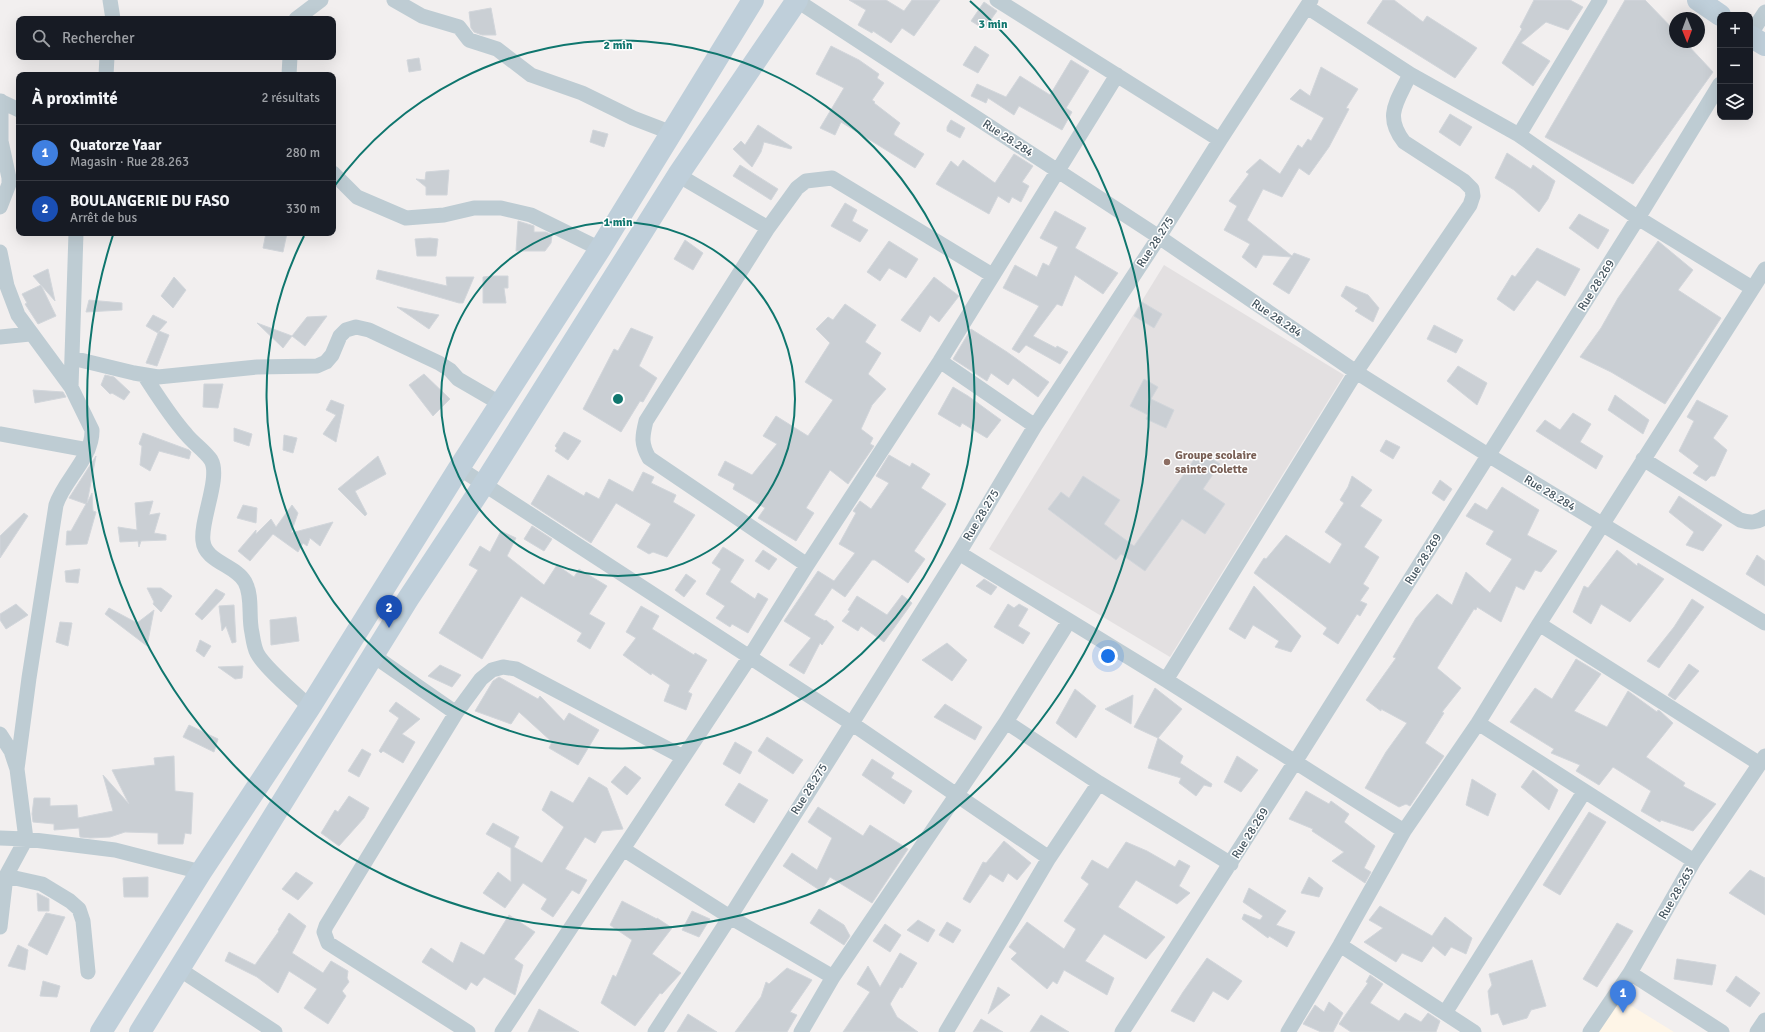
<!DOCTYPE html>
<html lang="fr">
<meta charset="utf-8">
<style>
body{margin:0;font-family:Signika,sans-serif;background:#20242c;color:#f1f3f6}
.controls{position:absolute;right:12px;top:12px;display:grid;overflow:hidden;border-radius:8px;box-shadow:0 4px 16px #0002}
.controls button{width:36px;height:36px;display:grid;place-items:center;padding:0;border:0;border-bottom:1px solid #363941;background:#171b24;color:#f1f3f6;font:20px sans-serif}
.compass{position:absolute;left:1669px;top:12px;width:36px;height:36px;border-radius:50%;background:#171b24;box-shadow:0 4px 16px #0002;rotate:179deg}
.you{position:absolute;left:1108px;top:656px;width:14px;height:14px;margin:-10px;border:3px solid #fff;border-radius:50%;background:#1a73e8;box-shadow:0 0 0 6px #1a73e833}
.badge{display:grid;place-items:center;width:26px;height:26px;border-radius:50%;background:#0587f5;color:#fff;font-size:13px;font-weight:700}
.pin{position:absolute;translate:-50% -33px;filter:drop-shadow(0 1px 2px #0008)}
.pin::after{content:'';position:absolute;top:21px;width:14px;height:12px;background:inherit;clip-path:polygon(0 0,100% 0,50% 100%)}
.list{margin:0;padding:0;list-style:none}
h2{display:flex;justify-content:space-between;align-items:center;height:52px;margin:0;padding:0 16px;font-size:17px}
h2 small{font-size:13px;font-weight:400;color:#9ea1a6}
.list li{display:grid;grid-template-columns:26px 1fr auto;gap:12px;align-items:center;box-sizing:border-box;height:56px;padding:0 16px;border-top:1px solid #363941}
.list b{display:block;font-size:15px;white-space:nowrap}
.list p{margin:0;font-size:13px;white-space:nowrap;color:#9ea1a6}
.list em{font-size:13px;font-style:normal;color:#9ea1a6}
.icon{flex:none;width:22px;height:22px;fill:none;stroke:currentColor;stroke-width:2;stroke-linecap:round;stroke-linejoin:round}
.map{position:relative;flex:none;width:1765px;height:1032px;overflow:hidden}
.search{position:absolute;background:#171b24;box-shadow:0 4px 16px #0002;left:16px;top:16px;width:320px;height:44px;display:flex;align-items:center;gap:10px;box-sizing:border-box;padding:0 14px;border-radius:8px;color:#9ea1a6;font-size:15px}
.panel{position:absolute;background:#171b24;box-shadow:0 4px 16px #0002;left:16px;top:72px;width:320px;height:164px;border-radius:8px}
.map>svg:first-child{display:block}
.commercial{fill:#fef5e7}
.education{fill:#e3e0e1}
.building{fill:#cacfd4;stroke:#d2d6db}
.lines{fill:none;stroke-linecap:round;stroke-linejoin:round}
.street{stroke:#beccd3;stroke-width:15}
.secondary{stroke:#bfcfda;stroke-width:22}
.ring{fill:none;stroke:#0f766e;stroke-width:2}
.education-dot{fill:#8d6e63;stroke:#fff;stroke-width:1.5}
.labels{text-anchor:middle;stroke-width:3;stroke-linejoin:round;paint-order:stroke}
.street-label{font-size:12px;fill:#45555f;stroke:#fff}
.education-label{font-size:12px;font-weight:bold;fill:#785e54;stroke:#fff;text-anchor:start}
.centre{fill:#0f766e;stroke:#fff;stroke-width:2}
.ring-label{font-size:12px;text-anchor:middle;font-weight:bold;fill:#0f766e;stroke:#fff;stroke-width:3;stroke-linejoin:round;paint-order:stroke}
</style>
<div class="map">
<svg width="1765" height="1032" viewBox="0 0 1765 1032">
<rect width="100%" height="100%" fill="#f2efef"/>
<path class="commercial" d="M1614 995 1674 1032H1591Z"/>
<path class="education" d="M1164 265 1344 375 1170 657 989 549Z"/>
<path class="building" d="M849 0H886L904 11 912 0H940L914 36 902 28 891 43 873 31 872 33 858 25 866 10Z
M1383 0H1394L1423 22 1427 16 1477 48 1455 78 1367 23Z
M1534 0H1570L1583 7 1568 30 1546 22 1521 43 1550 61 1533 86 1502 63 1522 29 1520 27Z
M1625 0H1645L1675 31V42H1685L1713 72 1633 184 1545 137Z
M984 2 997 11 984 29 971 21Z
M491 8 496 35H482L474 32 471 28 469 12Z
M831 46 859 60 879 74 877 78 884 83 872 100 875 102 874 103 900 123 894 133V135L924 154 915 168 841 122 835 135 820 128 844 88 816 74Z
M975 46 989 55 978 73 963 65Z
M419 58 421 70 409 72 407 60Z
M1071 60 1089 71 1066 108 1072 112 1062 130 1019 106 1014 115 988 98 986 103 971 96 977 84 1006 97 1020 76 1050 95Z
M1321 67 1358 89 1346 108 1349 109 1329 147 1309 175 1299 168 1282 197 1263 189 1247 220 1292 256 1294 253 1310 259 1289 294 1273 284 1291 257 1263 255 1256 268 1242 257 1250 244 1224 230 1237 206 1229 201 1249 174 1246 172 1260 159 1280 174 1298 145 1302 148 1308 139 1311 141 1324 118 1290 99 1300 89 1310 96Z
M1450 114 1472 127 1460 146 1439 132Z
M951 120 965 128 960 138 947 131V127Z
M758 125 792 147 791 149 764 142 761 152 752 167 733 149 741 141 745 145Z
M593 130 608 134 604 147 590 142Z
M1507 153 1531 169 1533 165 1555 181 1548 199 1539 212 1514 190 1495 178Z
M1014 154 1033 166 1022 182 1029 186 1021 202 1012 197 1009 203 998 196 989 214 936 184 951 161 958 167 963 160 995 183Z
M740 165 778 189 771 200 733 176Z
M449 170 447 195H426V187L416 179 425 180 426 172Z
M845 203 857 210 852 221 868 230 860 242 831 226Z
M1055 211 1086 228 1075 248 1118 273 1103 294 1075 275 1062 306 1057 304 1033 336 1056 348 1057 346 1068 352 1060 364 1026 345 1019 353 1012 349 1039 306 1003 288 1015 265 1037 277 1043 263 1049 266 1058 247 1040 238Z
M1579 214 1609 230 1598 249 1569 228Z
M518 221 534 226V232H546L552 235 551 243 545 251H516Z
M266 233H287L283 252 263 248Z
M430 238 438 239 436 256H417L415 239Z
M685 240 703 253 693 270 674 259Z
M889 241 918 259 906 278 889 268 880 281 867 272Z
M1658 241 1693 270 1678 290 1721 318 1665 404 1611 372 1580 357 1601 328 1618 298Z
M1537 248 1580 269 1565 296 1537 280 1514 311 1497 299 1512 275 1515 277Z
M48 269 55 301 33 276Z
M378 270 447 286 446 277H474L463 303H459L376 279Z
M493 276H508V288H504L506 303H483V277Z
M174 277 186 290 173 308 161 296Z
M934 277 959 296 939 322 930 315 920 332 901 320Z
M41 285 56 316 38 324 25 304 27 303 22 294Z
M1346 286 1368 295 1379 308 1373 322 1355 311 1358 308 1341 296Z
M89 300 122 303V310L86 312Z
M1142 302 1162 314 1154 328 1134 316Z
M845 304 876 325 865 342 881 353 868 374 886 389 872 405 861 429 873 438 870 444 874 446 848 484 830 470 806 508 814 513 796 541 758 518 765 508 733 489 735 484 718 475 725 461 752 475 777 444 763 436 776 416 808 436 833 400 805 382 830 343 816 329 828 317 833 320Z
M397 307 439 315 429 329Z
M153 315 167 322 159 331 169 335 157 366 146 363 159 331 158 333 146 326Z
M327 316 305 346 292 336 307 317Z
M257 323 292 336 283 348Z
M1434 325 1463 340 1456 353 1427 339Z
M631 328 653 337 639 366 657 378 643 402 640 401 621 432 583 409 614 349 618 351Z
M971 329 1007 352 1049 382 1038 397 1013 378 1008 385 991 373 987 381 953 359Z
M1458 366 1487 383 1477 405 1447 381Z
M424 374 450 399 433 416 409 385Z
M105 375 114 377 130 392 124 400 112 393 110 394 101 385Z
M1144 379 1158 387 1151 399 1174 410 1166 428 1146 419 1148 415 1130 406Z
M204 384H223L218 408 203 407Z
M953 387 968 396 1001 420 987 438 962 423 960 427 938 414Z
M33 390 63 392 66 397 35 403Z
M1615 395 1649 420 1643 434 1608 410Z
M331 400 344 405 336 442 323 434 336 415 326 410Z
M1697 400 1728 416 1713 438 1727 450 1715 476H1711L1706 481 1693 473 1699 466 1679 451 1694 421 1687 417Z
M1573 413 1591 424 1580 442 1603 456 1596 469 1536 431 1545 420 1560 430Z
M234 428 252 434 249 446 234 441Z
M564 432 581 441 568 460 555 451 557 448 555 446Z
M143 433 189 450 191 452 189 459 159 451 150 471 140 465 142 446 139 444Z
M284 435 297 438 293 453 283 450Z
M1386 440 1400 447 1393 459 1380 451Z
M1200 451 1220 464 1203 489 1225 504 1205 534 1182 519 1145 571 1121 554 1116 560 1048 509 1061 492 1069 498 1083 476 1120 500 1104 524 1134 546Z
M889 455 910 467 912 463 930 474 921 488 946 504 914 551 925 559 908 583 875 560H872L845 597 832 588 814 615 825 621 826 620 834 627 822 645 820 643 804 674 789 665 811 638 784 621 818 571 834 581 855 553 839 544 856 513 853 511 860 501 871 509 889 483 876 476Z
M96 456 87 503 92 493 93 511 96 512 87 544 66 545 67 531H71L86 504 69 498Z
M378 456 386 474 355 491 367 514 365 516 338 489Z
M643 472 654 477 651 483 676 495 673 502 695 515 667 557 653 552 649 554 637 547 651 524 616 503 591 543 531 504 548 475 584 496 586 492 599 499 609 479 633 492Z
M1352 476 1372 490 1360 506 1382 520 1364 547 1379 557 1363 584 1369 588 1360 601 1367 604 1360 616 1357 614 1338 644 1323 634 1327 628 1254 573 1264 558 1266 559 1286 535 1330 564 1342 544 1325 532 1344 503 1340 500 1348 487Z
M1440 480 1452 489 1444 501 1432 493Z
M1502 487 1539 510 1527 535 1557 551 1541 572 1535 570 1524 590 1516 586 1501 622 1477 607 1476 610 1474 609 1437 668 1461 688 1442 712 1444 713 1425 743 1444 756 1410 806 1406 804 1399 807 1365 788 1386 752 1407 723 1381 709V711L1366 700 1396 658 1393 657 1416 618 1437 594 1452 605 1466 572 1490 593 1512 559 1486 544 1494 531 1466 516 1475 503 1487 510Z
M1679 496 1722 525 1703 551 1686 545 1694 532 1669 512Z
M153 501 149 515 160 513 154 533 166 535V540L141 541 139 547 138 541 120 542 118 527 137 530 135 503Z
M243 505 257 508 256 523 237 518Z
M292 505 298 513 291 533 333 522 320 546 310 538 307 546 303 543 298 552 273 534 250 561 238 551 256 530V534L271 519 276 527Z
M24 513 28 516 0 558V536Z
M532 526 552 539 544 551 524 539Z
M501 531 516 538 507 556 544 585 557 565 574 577 579 569 607 586 589 614 605 623 590 649 577 641 582 633 521 596 482 659 439 633 478 570 469 565 480 546 490 552Z
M723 547 744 560 730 582 755 599 758 593 768 599 748 633 732 624 730 627 716 618 725 606 706 594 721 569 712 563Z
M763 550 777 559 769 570 755 561Z
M1617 550 1637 566 1638 563 1664 579 1630 622 1601 604 1591 624 1573 612 1584 586 1588 588Z
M1757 555 1765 561V586L1746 574Z
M80 569 78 583 66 582 65 571Z
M686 574 696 581 684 597 675 590Z
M984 579 997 587 991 595 976 586Z
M1254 586 1301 636 1291 652 1275 647 1279 641 1253 625 1245 639 1229 629Z
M147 588H161L172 596 161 612 153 604 154 602Z
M216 589 225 594 222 599 202 620 195 614Z
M902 595 912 603 884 642 861 626 858 631 842 621 850 611 848 610 857 596 887 615Z
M1692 599 1704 607 1659 668 1647 661 1674 627Z
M16 604 28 615 6 629 0 620V614Z
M1008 604 1014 608 1019 604 1028 609 1018 626 1030 633 1023 644 994 627Z
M234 605 236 642 232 643 226 626 222 631 219 606Z
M641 606 659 616 652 629 694 655 695 653 707 660 688 692 692 694 686 710 664 701 670 685 652 673 651 675 623 655 636 638 626 632Z
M109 608 137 623 154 610 147 646 105 614Z
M296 617 299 641 271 645 270 620Z
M60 622 72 623 68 646 56 642Z
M200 640 211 646 204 657 196 651Z
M947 643 967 660 952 681 922 660Z
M1576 659 1601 674 1574 711 1607 727 1628 691 1657 712 1658 710 1660 711 1673 723 1646 757 1685 783 1683 786 1716 804 1693 831 1661 820 1660 822 1641 811 1651 791 1613 767 1599 785 1576 771 1580 765 1551 753 1554 749 1510 722 1535 688 1552 699Z
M1689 664 1699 671 1675 700 1668 695Z
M440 665 461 675 452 687 428 676Z
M243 666 242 678 235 679 218 667Z
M499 677 538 699 540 696 564 721 569 713 599 730 578 765 549 748 552 742 519 712 511 724 475 711 493 681Z
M1155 688 1182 709 1158 738 1134 727Z
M1075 689 1096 706 1076 738 1056 723Z
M1133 695 1131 724 1105 709Z
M396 702 420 719 402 734 415 742 403 763 383 751 381 753 379 751 399 718 389 711Z
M945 704 982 727 975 740 934 717Z
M189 725 218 739 214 752 183 737Z
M767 737 803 760 793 774 758 751Z
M1158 738 1183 756 1180 763 1212 784 1211 787 1204 785 1196 796 1179 783 1181 778 1148 768Z
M735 742 752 752 740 774 723 764Z
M362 749 371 754 359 777 348 771Z
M174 756 175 791 193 793 191 834 185 833 183 844H158V833L125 832 110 837 90 838 80 837 79 828 54 830V824L33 822 32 814 34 798H50V806L77 805 78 818 113 811 103 775 129 804 112 770 155 765 154 758Z
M1237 756 1258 770 1241 792 1224 782Z
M872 759 894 773 891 778 912 791 904 804 862 775Z
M625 766 641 778 627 795 611 782Z
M1533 770 1558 790 1549 810 1521 787Z
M589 777 607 788 623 829 602 831 595 843 585 837 565 869 587 880 579 894 572 890 553 917 541 909 547 899 523 883 505 908 483 893 498 872 511 882V848L486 834 493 823 519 837 514 847 542 863 564 827 542 810 551 791 573 803Z
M1472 779 1496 794 1488 816 1466 805Z
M739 783 768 800 754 823 725 805Z
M1306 791 1329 804 1331 801 1349 814 1344 822 1375 846 1364 868 1371 872 1365 883 1332 861 1344 852 1312 831 1313 829 1289 819Z
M349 796 369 808 364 818 339 846 321 833 335 810 338 812Z
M818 807 863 836 870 825 908 849 872 903 830 877 821 891 783 866 792 853 817 870 832 838 808 822Z
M1589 812 1606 822 1560 895 1543 885Z
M1004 841 1031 863 1017 880 1008 873 1003 882 990 874 970 903 963 899 983 862 986 863Z
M1126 842 1147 851 1175 867 1179 860 1190 866 1179 886 1190 893 1177 904 1136 880 1118 907 1165 937 1146 959 1104 934 1085 961 1114 978 1107 995 1064 970 1057 984 1053 981 1047 989 1011 959 1017 953 1009 947 1027 922 1064 949 1076 929 1064 921 1089 884 1081 878 1092 860 1108 869Z
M1750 870 1765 878V915L1729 893Z
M296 872 313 883 298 900 282 889Z
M148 877V897H124L123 878Z
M1309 877 1323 888 1319 897 1301 893Z
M1249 888 1286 911 1276 925 1295 932 1287 947 1269 936 1268 938 1242 919 1244 914 1260 920 1263 916 1243 902Z
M37 893 49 899V911H38Z
M622 901 657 919V918L672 928 652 954 681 973 662 994 660 993 635 1026 601 1003 613 975 616 977 632 940 610 925Z
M1380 906 1432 936 1445 917 1472 938 1466 954 1451 947 1445 956 1433 946 1422 962 1402 953 1396 962 1364 942 1383 928 1369 920Z
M819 909 844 925 850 936 844 945 810 923Z
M692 911 710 919 699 937 682 930Z
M46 913 65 917 47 955 28 945Z
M289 913 306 926 292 953 323 973 331 961 348 971 347 978 349 982 342 991 346 996 328 1024 304 1008 317 989 289 971 278 993 257 977 225 961 229 952 255 965 279 931 278 930Z
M509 915 535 932 514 959 523 965 515 995 484 977 477 986 471 982 466 990 422 962 431 948 453 963 461 942 484 955Z
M918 920 935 930 928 942 907 930Z
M947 922 961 930 953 943 939 935Z
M1617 923 1633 931 1597 987 1583 979Z
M885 924 901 935 890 952 873 941Z
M18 945 28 950 25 970 8 966Z
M900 953 917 963 902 988 900 987 890 1004 897 1017 918 1032H843L870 992 857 984 868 966 880 987Z
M1207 958 1242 981 1228 1000 1213 991 1194 1022 1171 1011 1183 992Z
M1677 959 1716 965 1712 985 1674 979Z
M1532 960 1546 1006 1531 1010 1527 1018 1503 1025 1498 1013 1491 1015 1488 991 1492 985 1489 974Z
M787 968 812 980 790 1012 797 1015 787 1032H735L761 997 766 982 769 984Z
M1370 975 1383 984 1370 1003 1399 1021 1405 1013 1421 1022 1428 1013 1440 1021 1436 1032H1351L1339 1024 1368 983 1366 982Z
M1736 976 1760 993 1750 1007 1726 991Z
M43 981 60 986 57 997 40 996Z
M998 987 1010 995 988 1014Z
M1329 1002 1343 1013 1333 1032H1321L1303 1024 1315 1005 1324 1012Z
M539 1009 546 1013 579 1032H528Z
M688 1014 717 1032H677Z
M1041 1015 1069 1032H1030Z
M981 1019 1003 1032H973Z"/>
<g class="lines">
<path class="street" d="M110 0 113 19
M394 0 422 16 459 27 469 40 497 49 531 75 582 93 633 118 672 133
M796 0 1159 237 1356 372 1488 455 1765 623
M997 0 1220 140
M1307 7 1410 74 1519 135 1638 218 1752 288
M296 19 321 0
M1750 35 1765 12
M106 75 107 57
M289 75 290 57
M0 101 19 110
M1519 135 1600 0
M333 173 357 197 406 218 444 215 474 208H501L531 215 600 249
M678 175 768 228
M0 207 9 184V178L1 141V101
M0 252 7 286 18 315 71 387
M0 337 30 334
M72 358 134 373 158 377 257 367 317 366 326 362 332 355 340 336 346 330 356 327 369 330 439 363 450 370 458 379 501 404
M940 361 1035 426
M144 375C157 395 170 416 186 434 193 443 205 451 211 460 221 477 200 521 203 541 205 562 236 565 245 582 253 597 248 616 252 633 253 639 254 647 257 653 264 667 297 695 310 707
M0 434 88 450
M1643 459 1740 520C1750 523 1757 523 1765 517
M459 468 851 723 1049 858
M959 553 1166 680 1404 831
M807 565 649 458C641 444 642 437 646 421L768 228 797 188 806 181 832 178 992 275
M1539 624 1760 764
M374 656 456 713
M1166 680 1356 372 1470 205 1473 196 1472 189 1464 181 1404 142C1383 115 1398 101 1410 74
M1006 722 1099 783 1231 864
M1478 723 1694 861
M0 734 11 751 17 769 26 839 6 876 0 927
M17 769 29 678 56 505C64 480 93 457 92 430L71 387 76 233
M0 838 26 839 115 850 201 872
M623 849 730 917 833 977
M6 876 42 884 70 901 79 909 83 921 88 972
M1340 945 1474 1032
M179 969 275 1032
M1630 973 1722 1032
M1445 1013 1584 792
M468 1032 328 943 324 932 326 926 456 713 481 679 492 670 503 667 516 669 683 757
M502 1032 749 658 807 565 940 361 1117 75
M655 1032 730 917 959 553 1035 426 1159 237 1220 140 1311 0
M801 1032 833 977 1006 722 1069 621
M946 1032 1049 858 1099 783
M1122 1032 1295 762 1638 218 1720 84
M1288 1032 1340 945 1404 831 1478 723 1539 624 1765 269
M1590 1032 1630 973 1694 861 1765 756
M1757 1032 1765 1020"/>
<path class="secondary" d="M1698 0 1720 15
M1750 36 1765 45
M101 1032 201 872 310 707 459 468 600 249 753 0
M140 1032 408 599 484 484 678 175 797 0"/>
</g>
<g class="ring">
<circle cx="618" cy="399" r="177"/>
<path d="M333 188A354 354 0 1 1 304 236"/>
<path d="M970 1A531 531 0 1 1 113 235"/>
</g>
<circle class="education-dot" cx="1167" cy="462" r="4"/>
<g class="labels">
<g class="street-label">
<text transform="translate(1008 138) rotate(33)" y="4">Rue 28.284</text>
<text transform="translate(1155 242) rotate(-57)" y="4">Rue 28.275</text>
<text transform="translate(1596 285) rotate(-58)" y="4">Rue 28.269</text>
<text transform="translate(1277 318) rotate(34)" y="4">Rue 28.284</text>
<text transform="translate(1550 493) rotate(31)" y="4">Rue 28.284</text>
<text transform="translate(981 515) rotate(-59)" y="4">Rue 28.275</text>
<text transform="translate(1423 559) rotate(-58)" y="4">Rue 28.269</text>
<text transform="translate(809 789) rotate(-58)" y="4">Rue 28.275</text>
<text transform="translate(1250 833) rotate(-58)" y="4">Rue 28.269</text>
<text transform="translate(1676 893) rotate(-60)" y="4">Rue 28.263</text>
</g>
<g class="education-label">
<text x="1175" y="459">Groupe scolaire<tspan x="1175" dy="14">sainte Colette</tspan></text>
</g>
</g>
<circle cx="618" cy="399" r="6" class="centre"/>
<g class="ring-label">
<text x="993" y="28">3 min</text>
<text x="618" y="49">2 min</text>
<text x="618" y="226">1 min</text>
</g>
</svg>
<div class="controls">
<button>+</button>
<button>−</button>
<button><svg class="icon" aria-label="layers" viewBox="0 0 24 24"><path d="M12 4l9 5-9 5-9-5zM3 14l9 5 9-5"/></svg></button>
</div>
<svg class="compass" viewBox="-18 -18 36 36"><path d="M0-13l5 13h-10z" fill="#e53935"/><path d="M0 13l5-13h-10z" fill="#9ea1a6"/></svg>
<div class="you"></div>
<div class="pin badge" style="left:1623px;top:1013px;background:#3f7fe0">1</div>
<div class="pin badge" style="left:389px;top:628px;background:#1a4fb4">2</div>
<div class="search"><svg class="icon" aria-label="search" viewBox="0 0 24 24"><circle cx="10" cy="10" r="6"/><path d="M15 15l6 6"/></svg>Rechercher</div>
<section class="panel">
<h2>À proximité<small>2 résultats</small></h2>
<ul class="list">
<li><span class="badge" style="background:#3f7fe0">1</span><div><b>Quatorze Yaar</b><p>Magasin · Rue 28.263</p></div><em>280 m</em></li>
<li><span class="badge" style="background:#1a4fb4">2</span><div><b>BOULANGERIE DU FASO</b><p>Arrêt de bus</p></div><em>330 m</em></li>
</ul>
</section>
</div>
